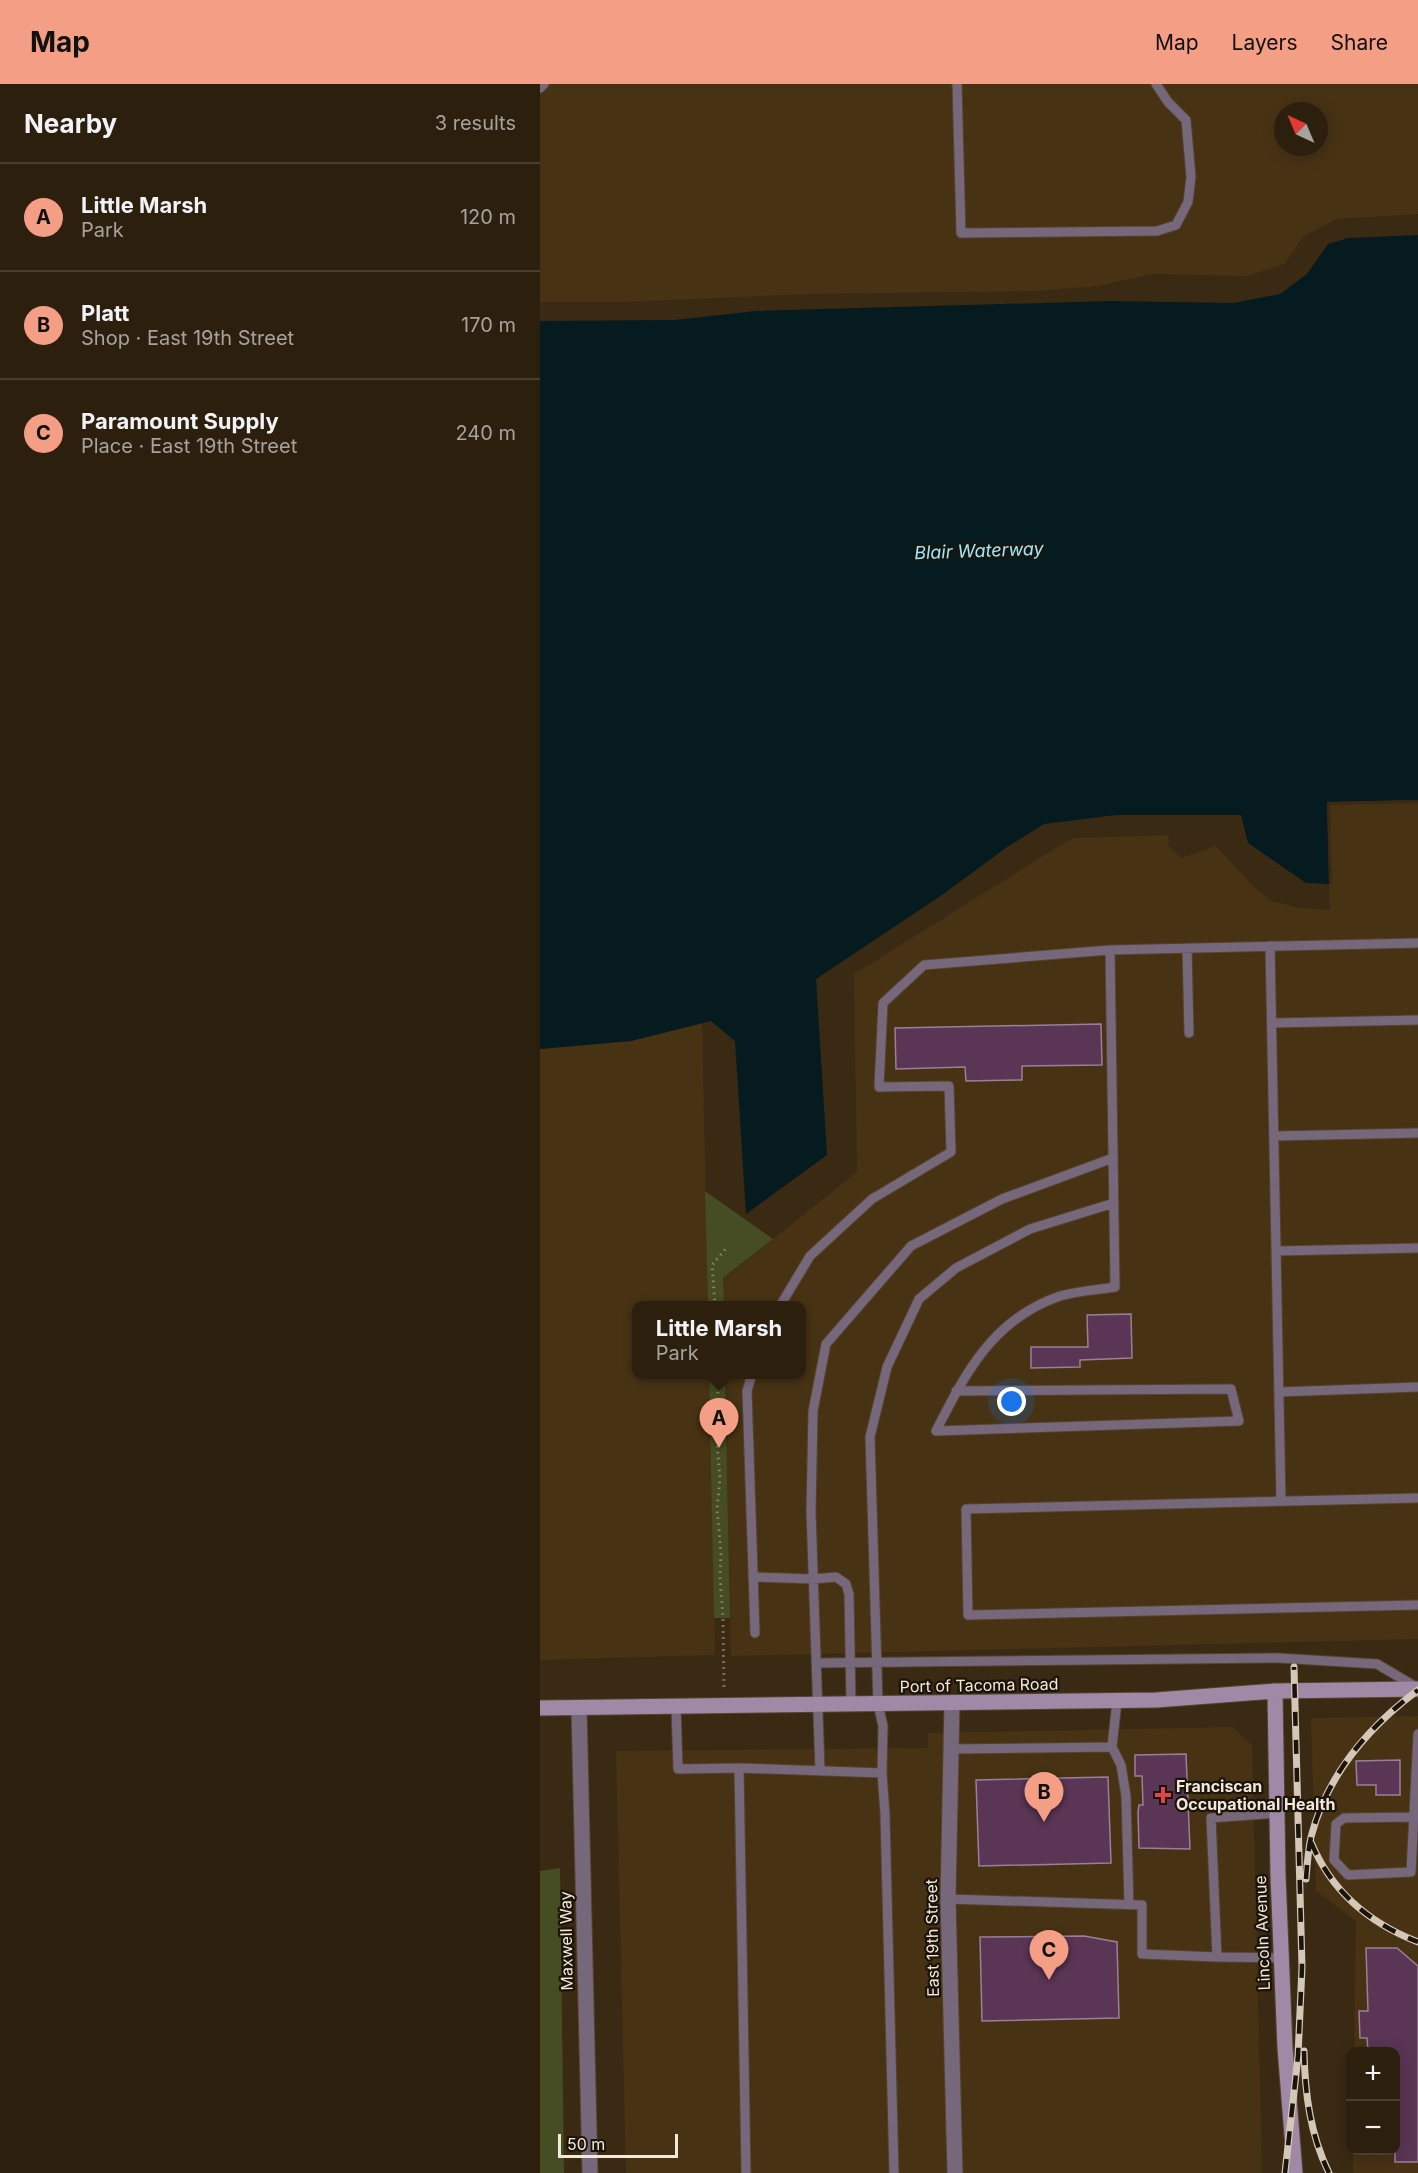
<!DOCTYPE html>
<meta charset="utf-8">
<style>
body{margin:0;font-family:Inter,sans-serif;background:#342717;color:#f1f3f6}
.controls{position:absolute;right:18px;bottom:18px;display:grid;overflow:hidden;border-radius:12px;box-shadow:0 3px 15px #0003}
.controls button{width:54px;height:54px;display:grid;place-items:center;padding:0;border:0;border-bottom:2px solid #483d2e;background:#2c1f0e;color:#f1f3f6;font:30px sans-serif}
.compass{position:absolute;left:734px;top:18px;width:54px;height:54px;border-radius:50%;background:#2c1f0e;box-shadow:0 3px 15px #0003;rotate:316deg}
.scale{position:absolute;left:18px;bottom:15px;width:120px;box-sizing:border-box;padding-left:6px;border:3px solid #f4e8db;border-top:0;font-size:16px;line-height:21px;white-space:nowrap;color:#f4e8db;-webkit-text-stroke:4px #1b140a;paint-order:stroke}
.you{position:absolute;left:472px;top:1318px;width:21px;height:21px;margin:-15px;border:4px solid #fff;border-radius:50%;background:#1a73e8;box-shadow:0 0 0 9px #1a73e833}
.badge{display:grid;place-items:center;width:39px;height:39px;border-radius:50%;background:#f49e86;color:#111;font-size:20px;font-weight:700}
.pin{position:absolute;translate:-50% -50px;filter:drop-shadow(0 2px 3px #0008)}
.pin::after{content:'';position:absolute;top:32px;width:21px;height:18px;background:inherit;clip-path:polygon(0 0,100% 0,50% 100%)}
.popup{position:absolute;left:92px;top:1217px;width:174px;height:78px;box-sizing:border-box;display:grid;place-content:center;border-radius:12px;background:#2c1f0e;filter:drop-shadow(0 2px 4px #0005);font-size:20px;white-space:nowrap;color:#a6a29e}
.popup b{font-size:22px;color:#f1f3f6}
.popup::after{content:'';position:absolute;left:50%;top:100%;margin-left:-12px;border:12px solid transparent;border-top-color:#2c1f0e}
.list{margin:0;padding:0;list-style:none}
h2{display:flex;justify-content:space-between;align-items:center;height:78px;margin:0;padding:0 24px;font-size:26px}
h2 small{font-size:20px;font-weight:400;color:#a6a29e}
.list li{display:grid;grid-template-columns:39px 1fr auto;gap:18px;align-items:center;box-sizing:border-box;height:108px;padding:0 24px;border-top:2px solid #483d2e}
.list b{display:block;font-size:22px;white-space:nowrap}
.list p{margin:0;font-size:20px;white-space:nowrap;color:#a6a29e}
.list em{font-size:20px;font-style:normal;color:#a6a29e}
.map{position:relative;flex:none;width:878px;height:2089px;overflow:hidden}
header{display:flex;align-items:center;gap:36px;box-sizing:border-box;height:84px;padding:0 30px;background:#f49e86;color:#111}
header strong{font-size:28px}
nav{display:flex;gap:33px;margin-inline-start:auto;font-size:21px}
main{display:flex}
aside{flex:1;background:#2c1f0e}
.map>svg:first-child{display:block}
.built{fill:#473214;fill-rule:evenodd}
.green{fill:#474d22}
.water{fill:#061b20}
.pier{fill:#3a2913}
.building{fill:#5a3555;stroke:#9a8096;stroke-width:1.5}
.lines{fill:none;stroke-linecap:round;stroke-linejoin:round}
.lane-casing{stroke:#54442f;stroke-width:11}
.street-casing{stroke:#54442f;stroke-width:17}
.secondary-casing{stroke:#54442f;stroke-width:17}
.path{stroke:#90816f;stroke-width:3;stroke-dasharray:1.5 4.5;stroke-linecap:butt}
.lane{stroke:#76687a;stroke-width:9}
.street{stroke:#76687a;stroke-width:15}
.secondary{stroke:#9f89a6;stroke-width:15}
.rail-casing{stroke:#d4c7b8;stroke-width:7}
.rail{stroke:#1b140a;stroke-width:4.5;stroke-dasharray:14;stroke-linecap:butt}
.health-dot{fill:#e0444e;stroke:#1b140a;stroke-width:2}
.labels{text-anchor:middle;stroke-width:4.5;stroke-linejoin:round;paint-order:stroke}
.street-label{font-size:16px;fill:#f4e8db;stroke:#1b140a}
.poi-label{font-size:16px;font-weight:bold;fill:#f4e8db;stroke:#1b140a;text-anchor:start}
.water-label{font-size:18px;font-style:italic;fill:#9be9fe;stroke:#1b140a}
</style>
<header>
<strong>Map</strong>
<nav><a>Map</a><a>Layers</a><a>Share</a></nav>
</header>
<main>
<aside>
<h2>Nearby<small>3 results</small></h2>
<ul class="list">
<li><span class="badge">A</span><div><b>Little Marsh</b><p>Park</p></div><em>120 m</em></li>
<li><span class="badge">B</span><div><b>Platt</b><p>Shop · East 19th Street</p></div><em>170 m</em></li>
<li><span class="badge">C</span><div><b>Paramount Supply</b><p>Place · East 19th Street</p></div><em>240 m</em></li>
</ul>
</aside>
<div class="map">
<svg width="878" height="2089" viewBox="0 0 878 2089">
<rect width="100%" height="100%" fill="#3a2913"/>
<path class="built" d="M0 0H878V133L747 182 707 195 498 210 0 221ZM743 27H779V63H743Z
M878 716V1555L191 1572 185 1291 262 1290V1222L184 1221 183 1195 317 1088 314 890 532 754 629 751 628 761 641 774 676 762 718 807 732 817 760 824 790 826 787 718Z
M162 939 168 1221 96 1222V1290L169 1291 175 1571 0 1576V965L91 957Z
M878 1632V2089H813V2067L856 2066V1968L814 1967 816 1837 776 1807 771 1634Z
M693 1643 712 1661 722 2089H86L76 1667 388 1664V1649Z"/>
<path class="green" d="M165 1107 233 1155 183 1194 184 1221H168Z
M169 1291H185L190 1534H174Z
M20 1784 24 2089H0V1787Z"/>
<path class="water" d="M878 133V716L787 718 789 800 766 799 708 759 701 731H576L504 740 467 763 402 811 276 895 287 1071 206 1130 195 957 171 937 91 957 0 965V221L498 210 707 195 747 182 764 155Z"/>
<path class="pier" d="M878 130V151L808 154 788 160 767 190 740 210 693 219 571 217 216 227 135 236 0 237V218H85L271 210 498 207 558 202 612 190 707 192 745 180 763 153 796 135Z
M878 716V719L790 721 792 800H789L787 718Z"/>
<path class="building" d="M561 940 562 981 482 982V996L426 997 425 983 356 985 355 944Z
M591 1230 592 1274 540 1276V1283L491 1284V1263H548L547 1231Z
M646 1670 650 1765 599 1764 598 1728 599 1721H603L602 1692H595V1671Z
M860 1676V1711H836V1701H817L816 1677Z
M568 1693 571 1779 439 1782 436 1696Z
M544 1852 577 1858 579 1934 442 1937 440 1853Z
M826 1864H857L878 1882V2078H855V1968H828L827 1954H820L819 1927H828Z"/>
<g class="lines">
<defs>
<path id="lane" d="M417 0 421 149 617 147 636 141 648 118 651 93 646 36 628 18 616 0
M0 4 4 0
M730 862 741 1417
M647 864 649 949
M732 939 878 936
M734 1052 878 1049
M736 1167 878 1164
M240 1222 270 1172 332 1115 411 1068 409 1002 339 1003 343 919 384 881 570 866 878 859
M212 1290 207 1307 215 1549
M416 1307 691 1305 699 1337 396 1347C426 1288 453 1235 520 1212 537 1207 557 1206 575 1203L570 866
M739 1308 878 1303
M878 1414 426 1425 428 1531 878 1521
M213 1493 273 1495 296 1493 306 1500 309 1510 311 1619
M277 1579 739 1574 837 1580 876 1603
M577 1617 572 1663 581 1681 586 1712 589 1821
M136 1623 138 1685 199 1684 342 1689 343 1642 338 1620 330 1353 347 1283 379 1215 416 1184 490 1145 574 1119
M411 1665 572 1663
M199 1684 206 2089
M280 1687 271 1428 273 1327 286 1260 371 1162 462 1115 573 1074
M342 1689 345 1730 354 2089
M875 1733 804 1734 796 1740 794 1776 808 1791 871 1788 878 1650
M408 1815 602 1821V1870L677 1873 671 1734 737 1729
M677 1873 741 1874"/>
<path id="street" d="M412 1619 408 1815 415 2089
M39 1624 50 2089"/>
<path id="secondary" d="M735 1607 738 1791 745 1964 755 2089
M0 1624 616 1616 735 1607 878 1605"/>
</defs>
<use href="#lane" class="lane-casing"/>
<use href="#street" class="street-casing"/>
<use href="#secondary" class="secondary-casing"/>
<path class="path" d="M175 1222 172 1181 188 1162
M176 1290 178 1310 176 1350 180 1394 177 1425 181 1469 180 1493 183 1534 184 1606"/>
<use href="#lane" class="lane"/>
<use href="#street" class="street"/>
<use href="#secondary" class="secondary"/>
<defs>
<path id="rail" d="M771 1758C791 1807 829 1839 878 1858
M766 1795C767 1781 768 1767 771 1753 787 1691 827 1644 878 1606
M764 1967C765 2010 770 2050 789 2089
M745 2089 758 1972 762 1883 754 1583"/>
</defs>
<use href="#rail" class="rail-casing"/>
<use href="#rail" class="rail"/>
</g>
<path class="health-dot" d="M620 1702h6v6h6v6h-6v6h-6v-6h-6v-6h6z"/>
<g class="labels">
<g class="street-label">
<text transform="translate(439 1601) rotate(-1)" y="6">Port of Tacoma Road</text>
<text transform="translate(722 1849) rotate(-92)" y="6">Lincoln Avenue</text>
<text transform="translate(392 1854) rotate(-91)" y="6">East 19th Street</text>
<text transform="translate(26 1857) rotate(-91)" y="6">Maxwell Way</text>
</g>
<g class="poi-label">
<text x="636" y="1708">Franciscan<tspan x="636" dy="18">Occupational Health</tspan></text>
</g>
<g class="water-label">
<text transform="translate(439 467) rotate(-2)" y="6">Blair Waterway</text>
</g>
</g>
</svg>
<div class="controls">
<button>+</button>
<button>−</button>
</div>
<svg class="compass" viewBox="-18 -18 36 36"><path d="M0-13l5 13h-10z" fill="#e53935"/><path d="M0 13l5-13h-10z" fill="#a6a29e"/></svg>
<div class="scale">50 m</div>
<div class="you"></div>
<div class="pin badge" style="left:179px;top:1364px">A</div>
<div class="popup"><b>Little Marsh</b>Park</div>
<div class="pin badge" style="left:504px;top:1738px">B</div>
<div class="pin badge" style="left:509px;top:1896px">C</div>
</div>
</main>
